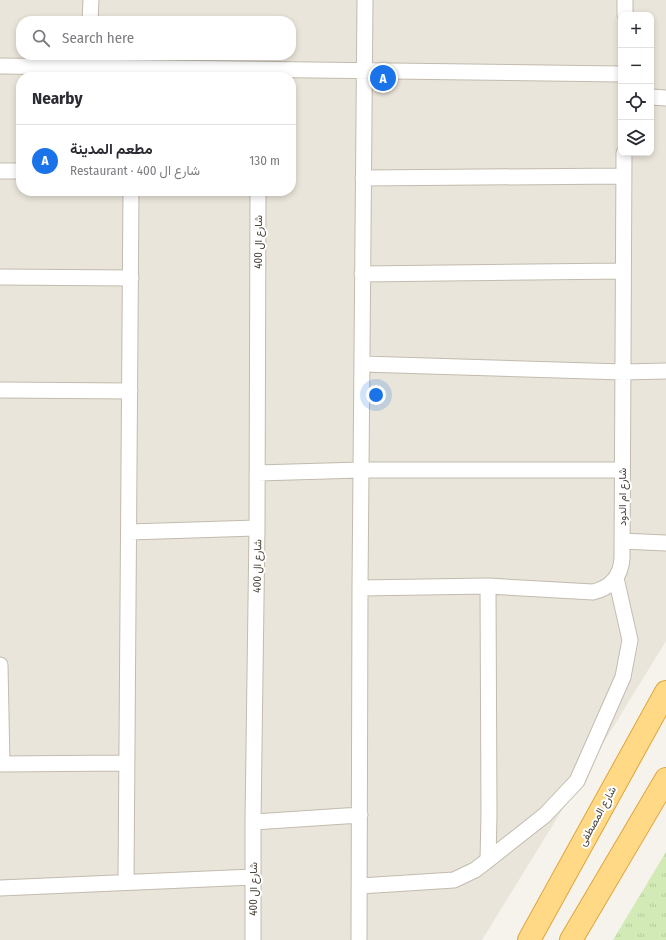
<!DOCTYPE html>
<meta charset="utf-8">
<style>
body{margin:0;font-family:"Fira Sans Condensed",Vazirmatn,sans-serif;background:#f7f7f7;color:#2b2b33}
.controls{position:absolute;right:12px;top:12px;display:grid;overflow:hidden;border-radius:8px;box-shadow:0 2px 6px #0003}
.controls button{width:36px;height:36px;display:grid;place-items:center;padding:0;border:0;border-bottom:1px solid #e1e1e2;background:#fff;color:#2b2b33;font:20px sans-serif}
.you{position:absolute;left:376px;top:395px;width:14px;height:14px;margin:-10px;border:3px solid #fff;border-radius:50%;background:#1a73e8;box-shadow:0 0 0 6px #1a73e833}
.badge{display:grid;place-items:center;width:26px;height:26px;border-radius:50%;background:#1a73e8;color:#fff;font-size:13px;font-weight:700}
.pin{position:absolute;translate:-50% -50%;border:2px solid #fff;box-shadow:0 1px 4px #0006}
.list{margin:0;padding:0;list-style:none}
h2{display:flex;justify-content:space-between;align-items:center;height:52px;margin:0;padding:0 16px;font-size:17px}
h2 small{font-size:13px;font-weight:400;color:#7c7c81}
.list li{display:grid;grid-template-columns:26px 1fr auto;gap:12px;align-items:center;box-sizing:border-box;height:72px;padding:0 16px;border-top:1px solid #e1e1e2}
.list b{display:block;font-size:15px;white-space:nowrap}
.list p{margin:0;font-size:13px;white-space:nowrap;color:#7c7c81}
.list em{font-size:13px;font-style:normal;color:#7c7c81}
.icon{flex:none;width:22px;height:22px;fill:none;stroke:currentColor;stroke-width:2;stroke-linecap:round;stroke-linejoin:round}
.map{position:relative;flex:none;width:666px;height:940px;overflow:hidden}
.search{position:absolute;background:#fff;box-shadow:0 2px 6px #0003;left:16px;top:16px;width:280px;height:44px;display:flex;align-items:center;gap:10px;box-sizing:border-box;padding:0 14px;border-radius:16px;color:#7c7c81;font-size:15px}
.panel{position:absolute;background:#fff;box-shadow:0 2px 6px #0003;left:16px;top:72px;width:280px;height:124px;border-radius:16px}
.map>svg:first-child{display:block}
.residential{fill:#eae5da;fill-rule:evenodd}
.grass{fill:url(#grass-tufts)}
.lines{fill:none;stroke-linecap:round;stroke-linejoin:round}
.minor-casing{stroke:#c2bbae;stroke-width:17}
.trunk-casing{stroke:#e0a43c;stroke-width:24}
.minor{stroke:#fff;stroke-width:15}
.trunk{stroke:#ffd985;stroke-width:22}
.labels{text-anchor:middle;stroke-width:4;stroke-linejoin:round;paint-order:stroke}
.street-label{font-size:11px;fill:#4b4439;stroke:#fff}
</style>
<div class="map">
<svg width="666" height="940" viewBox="0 0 666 940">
<defs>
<pattern id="grass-tufts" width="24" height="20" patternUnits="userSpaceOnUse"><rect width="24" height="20" fill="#d2eab5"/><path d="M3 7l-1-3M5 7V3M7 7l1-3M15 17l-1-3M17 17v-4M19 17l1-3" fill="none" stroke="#b6ca9c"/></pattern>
</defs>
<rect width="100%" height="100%" fill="#f6f3ec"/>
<path class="residential" d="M0 0H666V641L482 940H0ZM621 15H651V153H621ZM21 21H291V55H21ZM21 77H291V191H21Z"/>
<path class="grass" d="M666 852V940H613Z"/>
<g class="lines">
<defs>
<path id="minor" d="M625 15V0
M90 21 91 0
M0 66 621 74
M651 97 666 98
M0 171H21
M363 178 624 176
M362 274 623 271
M0 277 131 278
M362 364 623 372 666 371
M0 390 130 391
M257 473 361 470H622
M129 532 257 528
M622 541 666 543
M360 588 488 586 593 592C611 588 621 576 622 558L624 153
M0 665 2 764
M0 764 127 763
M253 822 360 815
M488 860 545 815 577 781 623 677 630 640 616 578
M126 882 131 191
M360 886 454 880 475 870 488 860 489 815 488 586
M0 888 253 877
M253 940V822L257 528 258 191
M359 940 360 588 365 0"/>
<path id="trunk" d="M529 940 666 692
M571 940 666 779"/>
</defs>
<use href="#minor" class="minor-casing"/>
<use href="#trunk" class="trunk-casing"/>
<use href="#minor" class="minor"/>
<use href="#trunk" class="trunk"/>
</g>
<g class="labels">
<g class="street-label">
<text transform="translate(258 242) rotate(-90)" y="4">شارع ال 400</text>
<text transform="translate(622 497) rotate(-90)" y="4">شارع ام الدود</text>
<text transform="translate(257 566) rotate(-89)" y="4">شارع ال 400</text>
<text transform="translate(597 816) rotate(-61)" y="4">شارع المصطفى</text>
<text transform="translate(253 889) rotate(-90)" y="4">شارع ال 400</text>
</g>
</g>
</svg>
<div class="controls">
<button>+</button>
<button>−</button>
<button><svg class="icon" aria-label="locate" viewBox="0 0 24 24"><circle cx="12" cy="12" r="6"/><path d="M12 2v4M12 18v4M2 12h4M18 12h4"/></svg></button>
<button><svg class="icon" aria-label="layers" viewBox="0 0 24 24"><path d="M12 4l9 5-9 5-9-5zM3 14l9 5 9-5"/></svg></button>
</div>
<div class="you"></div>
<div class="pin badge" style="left:383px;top:78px">A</div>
<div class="search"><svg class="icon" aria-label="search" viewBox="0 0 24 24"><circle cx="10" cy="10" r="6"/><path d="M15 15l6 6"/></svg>Search here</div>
<section class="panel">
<h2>Nearby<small></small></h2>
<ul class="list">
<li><span class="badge">A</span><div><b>مطعم المدينة</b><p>Restaurant · شارع ال 400</p></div><em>130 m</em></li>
</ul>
</section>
</div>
